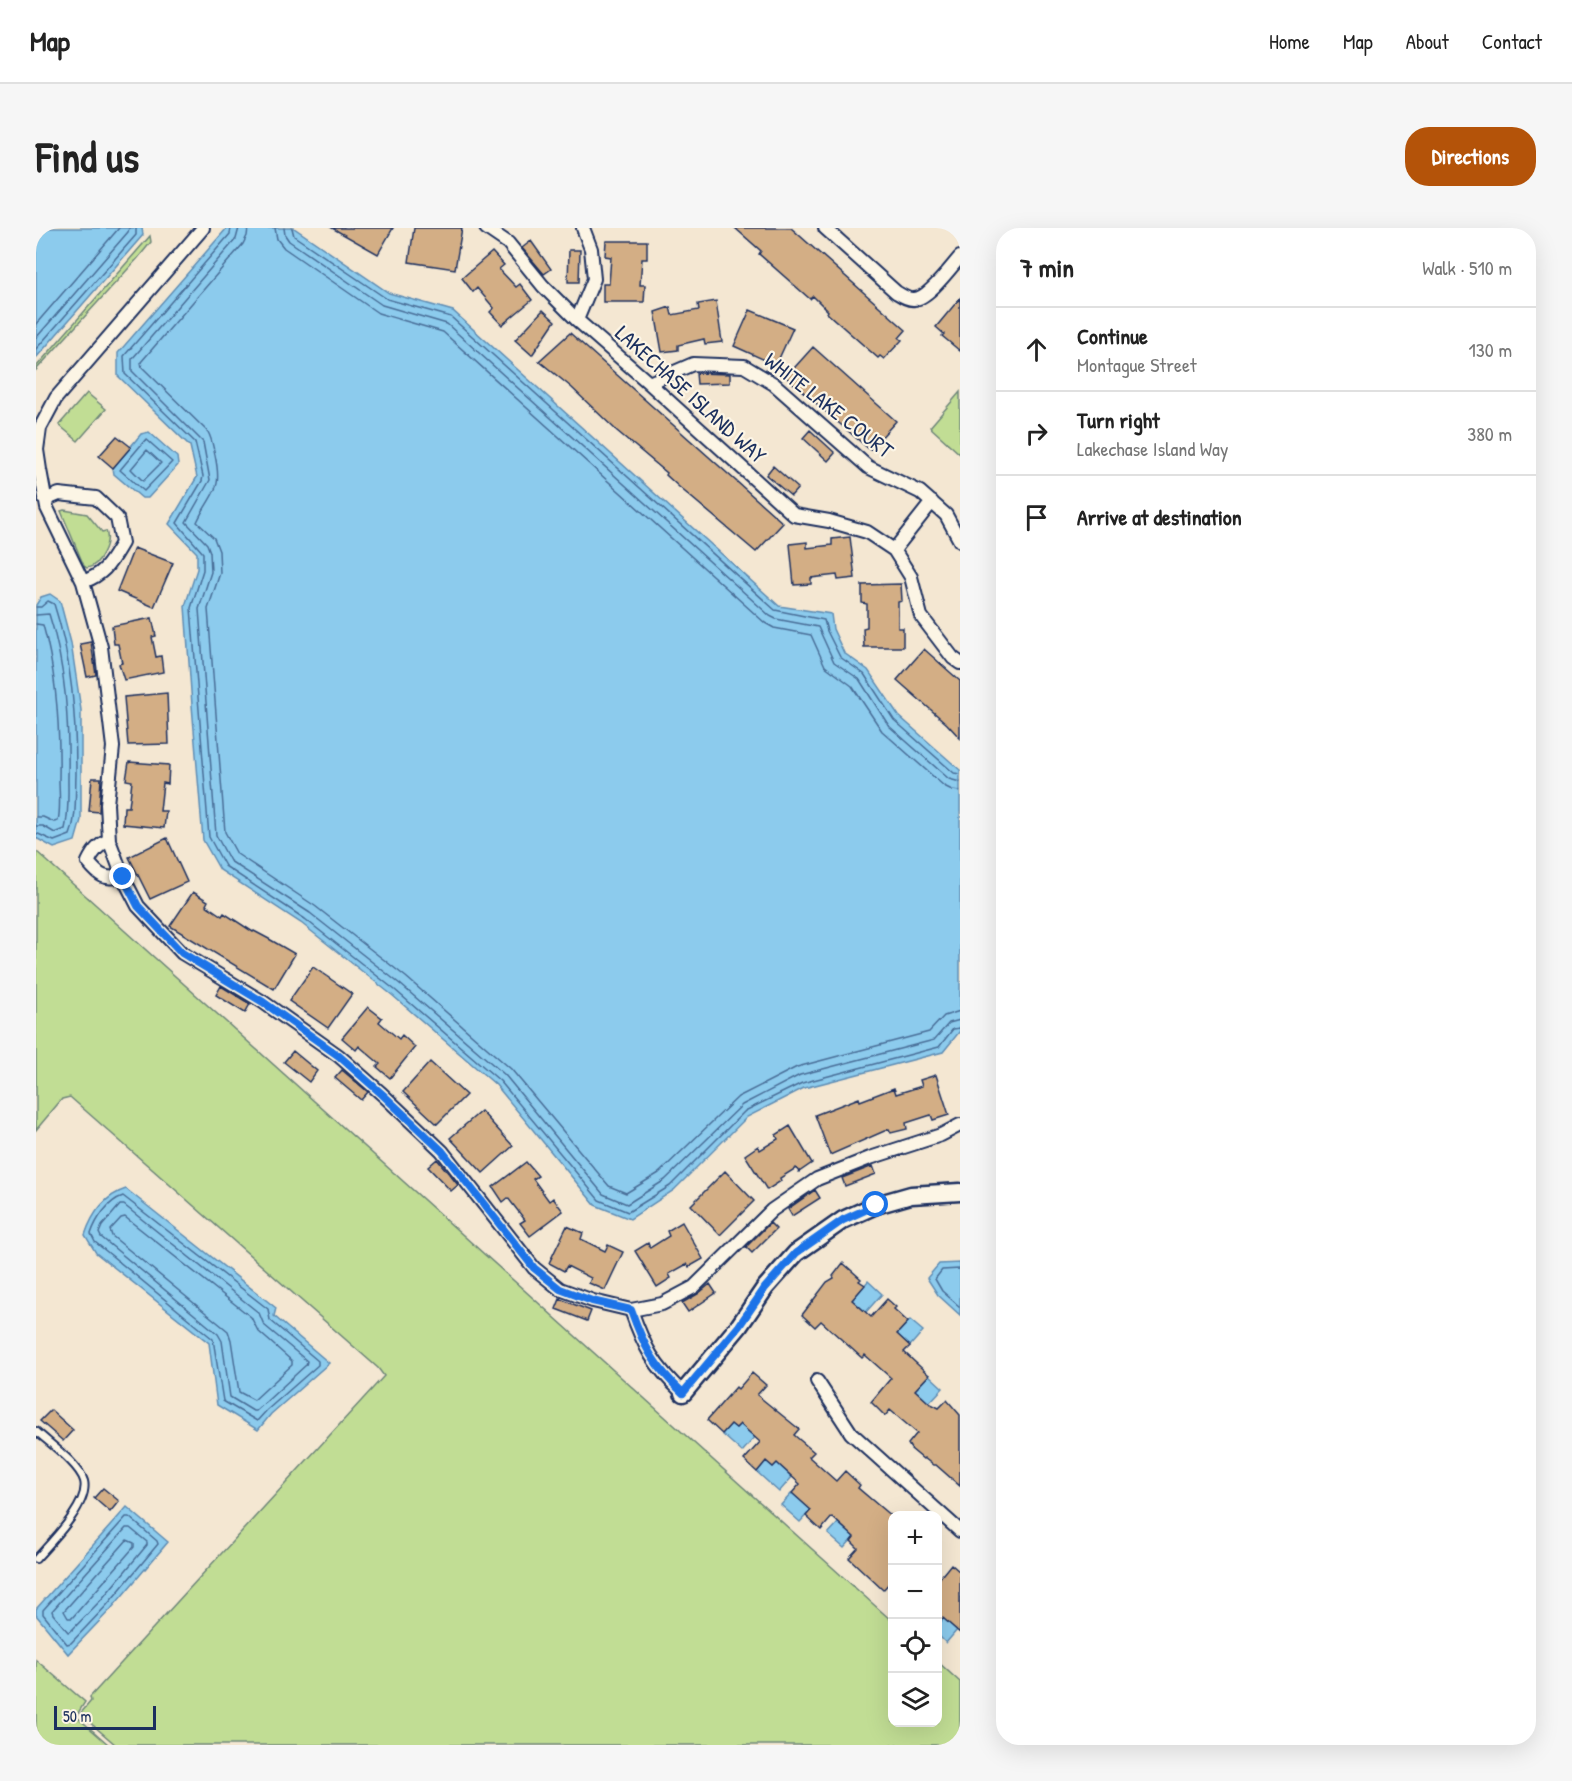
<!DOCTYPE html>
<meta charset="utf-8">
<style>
body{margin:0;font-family:"Patrick Hand",sans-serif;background:#f6f6f6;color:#222}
.controls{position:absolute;right:18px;bottom:18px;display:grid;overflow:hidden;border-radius:12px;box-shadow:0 6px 24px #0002}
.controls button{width:54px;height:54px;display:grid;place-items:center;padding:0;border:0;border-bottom:2px solid #e0e0e0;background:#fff;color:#222;font:30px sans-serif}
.scale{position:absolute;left:18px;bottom:15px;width:102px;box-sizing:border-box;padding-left:6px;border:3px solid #1b2f5e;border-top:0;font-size:16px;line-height:21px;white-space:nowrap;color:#1b2f5e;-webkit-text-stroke:4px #fcf5e5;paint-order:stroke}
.stop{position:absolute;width:18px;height:18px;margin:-14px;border:4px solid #1a73e8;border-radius:50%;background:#fff}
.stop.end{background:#1a73e8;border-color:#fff;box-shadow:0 2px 6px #0008}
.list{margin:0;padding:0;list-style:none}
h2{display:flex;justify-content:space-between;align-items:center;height:78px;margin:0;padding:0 24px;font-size:26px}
h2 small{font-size:20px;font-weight:400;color:#767676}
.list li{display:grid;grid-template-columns:39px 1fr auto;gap:18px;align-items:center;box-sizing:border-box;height:84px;padding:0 24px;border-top:2px solid #e0e0e0}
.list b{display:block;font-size:22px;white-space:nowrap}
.list p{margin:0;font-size:20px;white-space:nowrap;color:#767676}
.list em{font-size:20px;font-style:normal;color:#767676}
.icon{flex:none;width:33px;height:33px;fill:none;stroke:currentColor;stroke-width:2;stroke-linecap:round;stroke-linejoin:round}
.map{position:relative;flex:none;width:924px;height:1517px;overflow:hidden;border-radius:24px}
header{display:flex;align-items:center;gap:36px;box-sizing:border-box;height:84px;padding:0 30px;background:#fff;border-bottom:2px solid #e0e0e0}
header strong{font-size:28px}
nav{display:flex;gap:33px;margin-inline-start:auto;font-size:21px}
.intro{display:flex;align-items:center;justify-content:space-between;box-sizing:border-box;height:144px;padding:0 36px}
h1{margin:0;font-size:42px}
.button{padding:15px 27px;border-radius:24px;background:#b45309;color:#fff;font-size:21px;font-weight:700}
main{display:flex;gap:36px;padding:0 36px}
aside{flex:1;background:#fff;border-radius:24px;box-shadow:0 6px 24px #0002}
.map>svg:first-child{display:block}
.green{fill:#c1dd94;stroke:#6e8679;stroke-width:1.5}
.water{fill:#8ccbed;stroke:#5f8db4;stroke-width:1.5}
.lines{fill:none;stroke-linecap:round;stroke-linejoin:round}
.shore{stroke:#486d97;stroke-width:1.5}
.building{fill:#d3ae85;stroke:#1b2f5e;stroke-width:1.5}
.service-casing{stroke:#1b2f5e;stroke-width:10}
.minor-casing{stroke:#1b2f5e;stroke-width:16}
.tertiary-casing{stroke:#1b2f5e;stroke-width:21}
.service{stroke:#fcf5e5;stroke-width:6}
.minor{stroke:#fcf5e5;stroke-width:12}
.tertiary{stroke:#fcf5e5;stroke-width:16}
.route{stroke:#1a73e8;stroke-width:8}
.labels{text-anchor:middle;stroke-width:4.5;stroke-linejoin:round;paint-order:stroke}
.street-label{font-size:22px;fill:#1b2f5e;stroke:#fcf5e5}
</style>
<header>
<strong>Map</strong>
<nav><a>Home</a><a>Map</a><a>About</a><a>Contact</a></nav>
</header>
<div class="intro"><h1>Find us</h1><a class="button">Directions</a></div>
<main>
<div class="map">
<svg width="924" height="1517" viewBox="0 0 924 1517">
<rect width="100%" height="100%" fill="#f4e7d2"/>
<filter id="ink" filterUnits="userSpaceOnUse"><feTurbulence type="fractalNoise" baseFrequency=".0167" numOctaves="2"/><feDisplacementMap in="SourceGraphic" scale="12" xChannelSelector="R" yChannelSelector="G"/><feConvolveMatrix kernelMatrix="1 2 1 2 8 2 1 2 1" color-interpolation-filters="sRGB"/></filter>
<g filter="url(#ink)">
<path class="green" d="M114 8 115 14 102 30 0 142V139Z
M924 164V226L894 199Z
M51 165 70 181 42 213 23 197Z
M28 282 51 286 66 304 70 303C75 314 64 338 51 340L48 338 25 283Z
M0 623 856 1393V1494H902V1434L924 1454V1517H80L44 1486 55 1473 54 1469 348 1148 342 1140 34 869 26 871 0 902Z
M0 1432 49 1474 40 1488 73 1517H0Z"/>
<path class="water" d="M0 0H106L107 7 0 130Z
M191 0H258L353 65 417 83 743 378 795 386 797 401 808 425 832 442 863 488 924 542V803L907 824 768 860 711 889 638 962 594 991 559 977 460 857 356 767 265 695 184 642 167 612 156 477 149 378 161 341V325L133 296 161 249 154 218 82 148V125Z
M113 204 141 229 142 237 112 270H106L78 246 77 240 105 206Z
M14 366 24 373 35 415 45 482V592L39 613 18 620 0 610V377L5 369Z
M90 961 240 1080 238 1088 293 1135 235 1186 222 1202 181 1177 173 1115 60 1025 49 1007C56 986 68 968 90 961Z
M924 1035V1087L902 1067 891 1050 903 1036Z
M832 1053 846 1066 830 1084 816 1072Z
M874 1092 887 1103 874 1118 861 1106Z
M893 1147 907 1160 893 1175 879 1162Z
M695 1196 700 1200 704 1196 719 1209 706 1224 686 1206Z
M730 1233 737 1239 741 1235 756 1249 743 1264 721 1244Z
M756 1265 775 1282 764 1294 745 1277Z
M91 1279 132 1314 75 1381 32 1426 0 1387V1381Z
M802 1295 818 1309 808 1320 792 1306Z
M902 1390 905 1393 907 1390 921 1402 910 1415 902 1407Z"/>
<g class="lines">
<path class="shore" d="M195 0 194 6 88 128 89 146 159 214 167 248 166 253 141 295 167 325V342L155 380 173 609 189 638 269 691 359 762 464 853 563 972 592 984 634 958 709 883 766 855 903 819 917 801 924 800
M203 0 200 11 96 131V143L167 214 174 252 150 294 171 316 174 324 175 344 163 381 180 607 194 633 274 685 364 756 469 847 567 966 591 976 629 952 706 877 764 847 898 812 913 795 924 792
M212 0 211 8 207 16 105 134 106 139 172 204C176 211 177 219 179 227 187 265 176 262 161 294L178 310 183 323 184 345 172 381 189 604 201 626 279 678 370 749 475 841 573 958 590 965 623 945 702 869 761 839 893 804 908 788 924 783
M239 0 241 11 248 20 342 85 407 104 729 395 738 400 775 407 789 438 816 458 846 503 908 558 916 562 924 563
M248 0 249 7 253 13 346 77 411 96 734 388 740 391 782 399 798 434 823 451 853 498 913 551 924 554
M256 0 258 8 351 71 415 89 739 382 788 392 791 403 804 429 828 446 858 492 918 545 924 546
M0 96 83 0
M0 110 92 4 93 0
M0 121 100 7V0
M110 211 136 234 108 263 84 242Z
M111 222 125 235 107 253 95 241Z
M0 379H5L12 373 18 376C36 431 40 490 40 547 39 568 41 588 34 607L18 613 0 605
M0 387 13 386C30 438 33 495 32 551 32 568 33 585 29 601L19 605 7 598H0
M0 396 7 397C21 447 24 499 23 551 23 564 25 580 22 593L18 594 7 589H0
M87 968 232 1081 234 1092 282 1133V1137L231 1182 221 1193 187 1173 177 1111 59 1014 55 1006C60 991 72 973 87 968Z
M84 977H88L223 1085 228 1097 271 1133 270 1137 220 1183H217L194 1169 186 1113 182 1106 65 1009 63 1005 66 998Z
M89 989 215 1089 222 1103 256 1133V1137L218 1172 203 1164 195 1112 192 1103 76 1008 74 1002 85 990Z
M924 1041 906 1042 899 1051 906 1063 924 1079
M90 1289H93L121 1313 122 1316 71 1377 35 1415 31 1416 7 1386V1382Z
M90 1300H94L111 1314V1317L65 1372 35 1403 32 1404 17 1386 16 1383Z
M91 1312 98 1315V1319L36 1390H32L28 1383Z"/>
</g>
<path class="building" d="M296 0H357L342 26Z
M378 0H426L419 41 373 34Z
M699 0H755L870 102 863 110 866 112 848 131 844 128 842 130 791 85 792 83 777 68 774 71 723 26 725 23Z
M495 13 515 41 508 46 486 20Z
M570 13H611V31H606L604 57H609L608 74H567V56H573L575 29 569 28Z
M533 22H544L543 54H532Z
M456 24 468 37 463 41 480 59 484 56 496 72 466 97 454 84 458 80 441 60 437 64 426 50Z
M924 70V123L906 108 908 106 900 99Z
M680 73 686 114 669 116 668 111 642 117V122L626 124 619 84 634 79 636 87 663 82 662 76Z
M507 82 519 93 496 127 479 112Z
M714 82 757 100 740 137 698 118Z
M534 105 747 295 720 324 643 259 630 247 631 245 581 203 535 159 503 133Z
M777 119 860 193 834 222 750 149Z
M660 145 694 146V155L661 156Z
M774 202 799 225 792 233 767 210Z
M81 208 95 219 77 240 63 228Z
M737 238 762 260 755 268 730 247Z
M814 309 819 350 802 352 801 347 775 350V356L758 357 754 316 771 314V320L796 317V311Z
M98 320 137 335 118 379 81 363Z
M865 356 866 373 862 374V400H867V419H828L827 400 831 399V376L826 375V357Z
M116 390 120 408 116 409 120 429 125 428 127 444 88 452 83 436 86 435 82 416H78L76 398Z
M55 414 60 447 51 449 44 416Z
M888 421 924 453V510L911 496 861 452Z
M131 465 133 516 92 517 88 469Z
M93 534 133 537 132 556 127 555 124 583H130L128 600 87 596 88 579H93L96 553 90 552Z
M56 550H65L63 584 53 583Z
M131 610 151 654 114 671 93 629Z
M157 664 172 673 170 677 186 688 188 685 217 704 218 703 233 711 259 726 238 761 134 698Z
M277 739 316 766 292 800 253 773Z
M185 758 214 776 209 785 180 767Z
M332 779 346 790 343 794 363 811 366 807 379 819 354 850 341 839 344 836 323 818 320 822 306 810Z
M257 823 281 843 273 854 248 834Z
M394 834 430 867 401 896 367 864Z
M306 842 332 864 325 872 299 850Z
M900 847 913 887 897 892 895 887 870 895 871 901 855 905 853 901 794 927 779 887 823 870 824 873 858 860 860 866 886 858 884 852Z
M445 883 477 918 447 945 414 910Z
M754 898 776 935 763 944 760 940 744 950 745 953 731 962 709 927 722 918 724 922 742 911 740 907Z
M401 931 422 957 415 963 392 939Z
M490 934 502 948 497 951 513 973 517 970 527 983 494 1008 484 995 489 992 472 970 467 974 457 959Z
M837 938 840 946 809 958 806 950Z
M689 943 718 973 684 1007 655 977Z
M779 962 784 970 756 988 752 981Z
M646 994 667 1031 653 1039 651 1036 633 1046 635 1050 621 1059 599 1023 612 1015 614 1020 633 1008 631 1003Z
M734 995 740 1001 716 1025 710 1019Z
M531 998 547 1005 545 1011 569 1023 572 1017 587 1024 569 1062 553 1055 555 1050 531 1038 528 1043 513 1035Z
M807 1035 825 1051 823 1053 829 1057 816 1072 835 1089 851 1071 860 1079 858 1081 872 1094 861 1106 874 1118 868 1124 893 1147 879 1162 893 1175 903 1180 911 1172 924 1187V1258L900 1237H897L888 1230 887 1231 875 1221 872 1216 881 1205 854 1182 849 1188 835 1174 855 1150 829 1127 826 1130 785 1093 779 1099 766 1087 791 1054 798 1050 797 1048Z
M674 1056 680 1065 652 1084 646 1075 662 1066Z
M524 1071 555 1083 551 1093 520 1081Z
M716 1145 730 1157 721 1167 763 1201 758 1207 778 1224 773 1229 800 1253 809 1243 824 1257 822 1260 856 1289V1352L847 1362 813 1330 822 1320 815 1313 818 1309 796 1289 785 1302 770 1288 775 1282 756 1265 764 1256 741 1235 737 1239 730 1233 721 1244 708 1232 724 1214 704 1196 700 1200 695 1196 686 1206 671 1192 700 1159 702 1161Z
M15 1182 37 1202 27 1213 4 1193Z
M67 1260 83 1273 74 1284 58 1270Z
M915 1336 924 1344V1405L907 1390 902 1397V1352Z"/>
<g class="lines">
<defs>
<path id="service" d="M0 1203C13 1215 43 1236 48 1253 54 1276 14 1315 0 1331"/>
<path id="minor" d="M167 0 20 170 4 200 1 222 4 242 11 280 47 354 65 419 77 519 71 576 73 612 87 649 102 678 146 725 227 774 303 828 346 866 406 923 498 1040 524 1061 557 1073 595 1082 626 1076 658 1059 736 982 781 951 834 930 905 907 924 897
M450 0 472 15 507 58 541 92 613 155 758 287 793 293 831 304 858 322 875 349 885 388 917 430 924 435
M789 0 860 64C865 67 872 72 878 71 892 71 915 39 924 29
M541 92 558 51 555 21 547 0
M613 155 657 136 708 138 738 156 832 239 884 264 910 287 924 313
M9 272 23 266 60 270 81 290 86 315C74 335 70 345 47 354
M858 322 896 274
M73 612C62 617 57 624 52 634 64 649 68 651 87 649
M595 1082C608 1119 618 1138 647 1165
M781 1153 815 1205 924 1303"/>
<path id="tertiary" d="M647 1165 703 1098 729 1060 760 1025 807 992 840 977 875 967 924 964"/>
</defs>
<use href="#service" class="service-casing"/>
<use href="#minor" class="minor-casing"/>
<use href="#tertiary" class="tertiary-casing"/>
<use href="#service" class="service"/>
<use href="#minor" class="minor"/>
<use href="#tertiary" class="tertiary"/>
</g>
</g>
<g class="lines" filter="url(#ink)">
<path class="route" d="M87 649 102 678 146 725 227 774 303 828 346 866 406 923 498 1040 524 1061 556 1073 595 1082C608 1119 618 1138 647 1165L703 1098 729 1060 760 1025 807 992 840 977"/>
</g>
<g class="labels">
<g class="street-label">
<text transform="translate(655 166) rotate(42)" y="8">LAKECHASE ISLAND WAY</text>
<text transform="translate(793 177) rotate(38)" y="8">WHITE LAKE COURT</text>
</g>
</g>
</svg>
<div class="controls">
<button>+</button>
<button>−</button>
<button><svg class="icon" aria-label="locate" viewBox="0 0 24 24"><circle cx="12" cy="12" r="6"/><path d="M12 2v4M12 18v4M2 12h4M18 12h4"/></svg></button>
<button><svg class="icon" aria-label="layers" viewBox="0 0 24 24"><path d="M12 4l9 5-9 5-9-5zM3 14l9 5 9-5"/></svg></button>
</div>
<div class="scale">50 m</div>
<div class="stop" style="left:840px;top:977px"></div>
<div class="stop end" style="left:87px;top:649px"></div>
</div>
<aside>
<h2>7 min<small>Walk · 510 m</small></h2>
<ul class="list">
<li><svg class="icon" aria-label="ahead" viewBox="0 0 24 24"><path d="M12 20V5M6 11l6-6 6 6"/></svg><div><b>Continue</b><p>Montague Street</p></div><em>130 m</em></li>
<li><svg class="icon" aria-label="right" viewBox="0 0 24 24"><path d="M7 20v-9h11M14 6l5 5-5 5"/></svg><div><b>Turn right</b><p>Lakechase Island Way</p></div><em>380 m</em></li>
<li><svg class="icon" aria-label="arrive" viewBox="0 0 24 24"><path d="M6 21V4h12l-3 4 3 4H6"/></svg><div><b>Arrive at destination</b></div></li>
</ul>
</aside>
</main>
